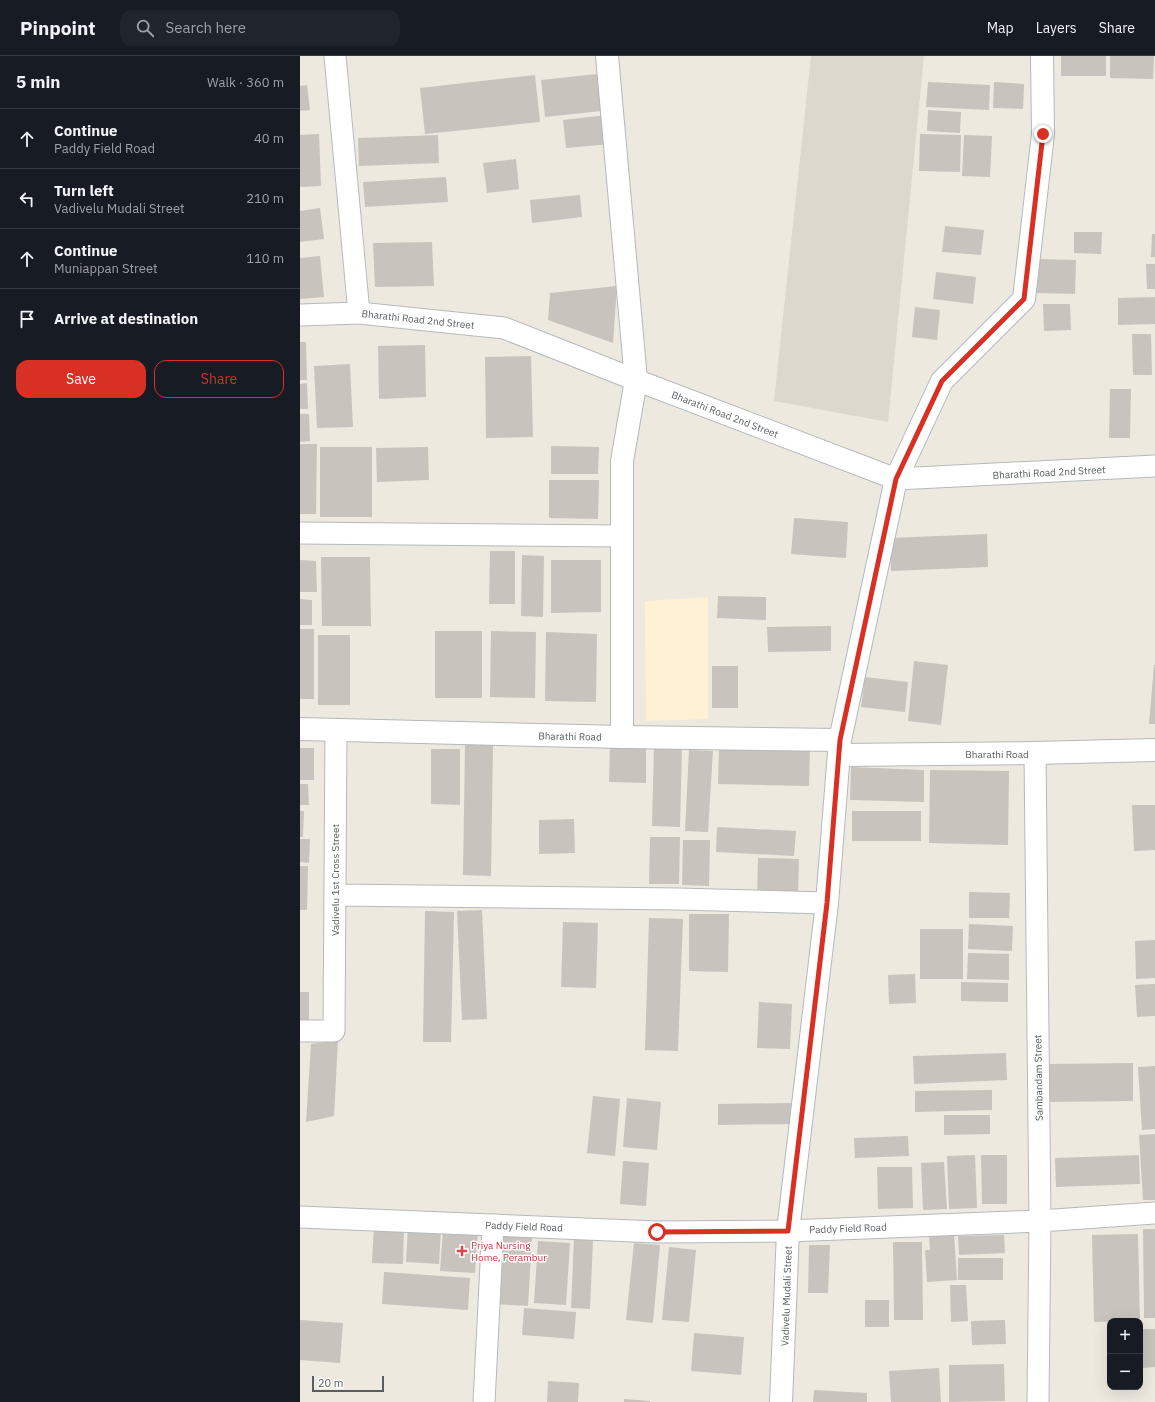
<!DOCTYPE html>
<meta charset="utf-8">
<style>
body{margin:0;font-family:"IBM Plex Sans",sans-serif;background:#20242c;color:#f1f3f6}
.controls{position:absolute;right:12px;bottom:12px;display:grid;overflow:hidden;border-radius:8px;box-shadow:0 4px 16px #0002}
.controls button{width:36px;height:36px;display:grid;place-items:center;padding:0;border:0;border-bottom:1px solid #363941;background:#171b24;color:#f1f3f6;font:20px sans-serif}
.scale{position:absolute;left:12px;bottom:10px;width:72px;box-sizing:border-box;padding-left:4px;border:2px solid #585e62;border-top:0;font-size:11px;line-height:14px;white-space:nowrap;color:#585e62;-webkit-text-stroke:3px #fff;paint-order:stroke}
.stop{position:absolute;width:12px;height:12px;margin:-9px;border:3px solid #d93025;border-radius:50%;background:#fff}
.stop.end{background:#d93025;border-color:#fff;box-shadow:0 1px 4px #0008}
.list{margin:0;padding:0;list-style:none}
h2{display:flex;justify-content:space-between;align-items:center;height:52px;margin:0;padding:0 16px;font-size:17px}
h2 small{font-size:13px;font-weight:400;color:#9ea1a6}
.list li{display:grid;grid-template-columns:26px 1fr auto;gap:12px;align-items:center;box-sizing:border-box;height:60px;padding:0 16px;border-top:1px solid #363941}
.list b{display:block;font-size:15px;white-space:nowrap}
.list p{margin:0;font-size:13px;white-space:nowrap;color:#9ea1a6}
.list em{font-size:13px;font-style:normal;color:#9ea1a6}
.actions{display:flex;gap:8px;padding:12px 16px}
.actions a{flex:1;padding:9px 0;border:1px solid #d93025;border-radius:12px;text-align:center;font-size:14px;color:#d93025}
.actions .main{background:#d93025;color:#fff}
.icon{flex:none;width:22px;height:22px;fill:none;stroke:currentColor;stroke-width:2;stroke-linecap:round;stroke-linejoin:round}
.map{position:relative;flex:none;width:855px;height:1346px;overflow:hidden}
header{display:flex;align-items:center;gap:24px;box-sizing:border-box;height:56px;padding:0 20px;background:#171b24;border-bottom:1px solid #363941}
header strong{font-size:19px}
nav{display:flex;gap:22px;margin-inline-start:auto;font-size:14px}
.search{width:280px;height:36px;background:#20242c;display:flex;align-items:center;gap:10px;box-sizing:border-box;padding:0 14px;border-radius:12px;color:#9ea1a6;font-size:15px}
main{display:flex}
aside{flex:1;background:#171b24}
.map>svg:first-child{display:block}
.commercial{fill:#fff1d3}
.education{fill:#ddd8ce}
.building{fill:#c8c3bc}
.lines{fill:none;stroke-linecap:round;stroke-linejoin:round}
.street-casing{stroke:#b5b9be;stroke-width:23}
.secondary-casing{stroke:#b3b8be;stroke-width:24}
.street{stroke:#fff;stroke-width:21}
.secondary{stroke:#fff;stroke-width:22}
.route{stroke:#d93025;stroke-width:5}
.health-dot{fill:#e0444e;stroke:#fff;stroke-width:1.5}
.labels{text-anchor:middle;stroke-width:3;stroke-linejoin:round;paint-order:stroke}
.street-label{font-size:10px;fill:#585e62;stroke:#fff}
.health-label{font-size:10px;fill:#be3a42;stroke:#fff;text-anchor:start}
</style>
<header>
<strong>Pinpoint</strong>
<div class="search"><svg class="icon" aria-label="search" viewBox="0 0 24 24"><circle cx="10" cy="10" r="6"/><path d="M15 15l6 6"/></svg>Search here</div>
<nav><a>Map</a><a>Layers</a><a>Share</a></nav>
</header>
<main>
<aside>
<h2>5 min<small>Walk · 360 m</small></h2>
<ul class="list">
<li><svg class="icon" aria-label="ahead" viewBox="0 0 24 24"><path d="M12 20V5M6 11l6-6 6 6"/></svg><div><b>Continue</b><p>Paddy Field Road</p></div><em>40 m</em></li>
<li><svg class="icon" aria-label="left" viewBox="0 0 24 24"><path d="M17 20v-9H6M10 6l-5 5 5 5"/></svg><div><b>Turn left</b><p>Vadivelu Mudali Street</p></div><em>210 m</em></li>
<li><svg class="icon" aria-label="ahead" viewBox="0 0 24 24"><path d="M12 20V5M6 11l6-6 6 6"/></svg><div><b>Continue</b><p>Muniappan Street</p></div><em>110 m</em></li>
<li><svg class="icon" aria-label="arrive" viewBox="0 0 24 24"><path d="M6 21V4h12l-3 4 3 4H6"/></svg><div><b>Arrive at destination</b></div></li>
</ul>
<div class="actions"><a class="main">Save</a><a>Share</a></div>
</aside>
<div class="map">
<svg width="855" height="1346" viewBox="0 0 855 1346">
<rect width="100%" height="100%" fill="#eee9df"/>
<path class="commercial" d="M408 541V663L346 665 345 545Z"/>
<path class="education" d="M511 0H624L588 366 474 345Z"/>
<path class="building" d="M761 0H806V20H761Z
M810 0H854L853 23 810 22Z
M297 18 301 55 245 61 241 24Z
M235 19 240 66 125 78 120 32Z
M628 26 690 29 689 54 626 51Z
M694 26 724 28 723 53 693 52Z
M7 29 10 54 0 55V30Z
M628 54 661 56 660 77 627 75Z
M307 59 310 88 266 92 263 64Z
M19 78 21 130 0 131V79Z
M620 78 661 79 660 116 619 115Z
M138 79 139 107 59 110 58 82Z
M664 79 692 80 690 121 662 120Z
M216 103 219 133 187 137 183 107Z
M146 121 148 146 65 151 63 126Z
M280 139 282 161 232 167 230 144Z
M20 152 24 183 0 186V155Z
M645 170 684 174 681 199 642 196Z
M774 176H802L801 198 774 197Z
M852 178H855V201H851Z
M132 186 134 230 75 231 73 187Z
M20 200 24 241 0 243V202Z
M738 203 776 204 775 238 737 237Z
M846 208H855V233H847Z
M636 216 676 221 673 248 633 243Z
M317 230 313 287 248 264 250 237Z
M855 241V268L818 269V242Z
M743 248H770L771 274 744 275Z
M615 251 640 254 637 284 612 281Z
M832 278H851L852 319H833Z
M0 286H6L7 324H0Z
M125 289 126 341 79 343 78 290Z
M231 300 233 381 186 382 185 301Z
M50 308 53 371 17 372 14 310Z
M7 327 8 353H0V328Z
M810 333H831L830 382H809Z
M0 358H9L10 385 0 386Z
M0 388H17L16 458H0Z
M251 390 299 391 298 418H251Z
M20 391H72V461H20Z
M128 391 129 424 77 426 76 392Z
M249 424H299L298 463 249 462Z
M494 462 548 466 546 502 491 498Z
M687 478 688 511 591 515 590 482Z
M190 495H215V548H189Z
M222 499 244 500 243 561 221 560Z
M21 501H70L71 570H22Z
M0 504 16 505 17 536H0Z
M251 504H301V556L251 557Z
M418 540 466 541V564L417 562Z
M0 543 12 544V569H0Z
M531 570V595L468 596 467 571Z
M0 573H14V643H0Z
M135 575H182V642H135Z
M191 575 236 576 235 642 190 641Z
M246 576 297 578 296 646 245 645Z
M18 579H50V649H18Z
M614 605 648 609 641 669 608 665Z
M854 609H855V668H849Z
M412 610H438V652H412Z
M565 621 608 626 605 656 561 651Z
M310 687H346V727L309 726Z
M165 689H193L191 820 163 819Z
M354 690 382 691 380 771 352 770Z
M0 692H14V724H0Z
M419 692 510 693 509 730 418 728Z
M131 693H160V749L131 748Z
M389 694 413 695 408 776 385 775Z
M551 711 624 714V746L550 744Z
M630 714 709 715 708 789 629 787Z
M0 728H8L9 749H0Z
M832 749H855V794L834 795Z
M0 755H4L3 781H0Z
M552 755H621V785H552Z
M274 763 275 797 239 798V764Z
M417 771 496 775 494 800 416 796Z
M350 781H380L379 828H349Z
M0 783H10L9 807 0 806Z
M383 784H410L409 830 382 829Z
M458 802 499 803 498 839 457 838Z
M0 810H8L7 854H0Z
M669 836 710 837 709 862H669Z
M182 854 187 963 162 964 157 855Z
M125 855 154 856 151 986H123Z
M389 858H429L428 916 389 915Z
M349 862 383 863 378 995 345 994Z
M263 866 298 867 296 932 261 931Z
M669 868 713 870 712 895 668 893Z
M620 873H663V923H620Z
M855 884V922L836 923 835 885Z
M668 897 709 898V924L667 923Z
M615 918 616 947 589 948 588 919Z
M661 926 708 927V946L661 945Z
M855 928V960L837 961 835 929Z
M0 936H9V966L0 965Z
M459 946 492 948 490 993 457 992Z
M38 984 34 1060 6 1066 11 988Z
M706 997 707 1024 614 1028 613 1000Z
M833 1007V1045L750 1046 749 1008Z
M855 1010V1073L842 1074 838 1011Z
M692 1034V1054L615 1056V1035Z
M293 1040 320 1043 315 1100 287 1097Z
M327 1042 361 1046 357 1094 323 1091Z
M491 1047V1068L418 1069V1048Z
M644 1059H690V1078L644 1079Z
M855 1078V1144H843L839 1079Z
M608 1080 609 1100 555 1102 554 1082Z
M675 1099 677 1152 649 1153 647 1100Z
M681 1099H707V1148H682Z
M839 1099 840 1128 756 1131 755 1102Z
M323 1105 349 1107 346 1150 320 1148Z
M644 1106 647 1153 623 1154 621 1107Z
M577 1111H612L613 1152 578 1153Z
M74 1169 104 1171 103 1208 72 1207Z
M108 1170 141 1172 139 1208 106 1206Z
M143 1173 178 1175 175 1217 140 1215Z
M843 1173H855V1262H844Z
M654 1177 657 1224 627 1226 625 1194H630L629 1179Z
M838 1178 840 1265 794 1266 792 1179Z
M704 1179 705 1197 659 1199 658 1180Z
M198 1180 232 1182 228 1250 194 1248Z
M274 1182 293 1184 290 1253 271 1252Z
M238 1185 270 1187 266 1249 234 1247Z
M593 1186H622L623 1264H594Z
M334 1187 360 1189 353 1267 326 1264Z
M509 1189H530L528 1237H508Z
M369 1191 396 1194 389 1266 362 1264Z
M658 1202H703V1224H658Z
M84 1216 170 1222 168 1254 82 1248Z
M650 1229H666L668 1265 651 1266Z
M565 1244H589V1271H565Z
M224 1252 276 1256 274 1283 222 1279Z
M0 1264 43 1267 40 1307 0 1304Z
M705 1264 706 1288 672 1289 671 1265Z
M840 1273H855V1311L841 1312Z
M394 1277 444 1281 441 1319 391 1315Z
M704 1308 705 1345 649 1346V1309Z
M639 1312 641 1346H591L589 1315Z
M248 1325 279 1327 278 1346H247Z
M514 1334 567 1337V1346H513Z
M324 1343 350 1345V1346H324Z"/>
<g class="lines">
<defs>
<path id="street" d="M35 0 59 257
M0 259 59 257 204 272 336 324 596 423 855 410
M0 477 322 480
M735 697 740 1165 738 1346
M35 839 378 843 527 847
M0 975H34L36 674
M0 1161 357 1176 488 1175 740 1165 855 1157
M184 1346 193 1169"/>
<path id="secondary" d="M307 0 336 324 322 405V681
M0 673 322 681 540 684
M539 699 735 697 855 694
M481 1346 488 1175 527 847 540 684 596 423 642 325 724 243 743 78 742 0"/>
</defs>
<use href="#street" class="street-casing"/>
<use href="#secondary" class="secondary-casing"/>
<use href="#street" class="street"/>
<use href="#secondary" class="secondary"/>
</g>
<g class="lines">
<path class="route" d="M357 1176 488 1175 527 847 540 684 596 423 642 325 724 243 743 78"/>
</g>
<path class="health-dot" d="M160 1189h4v4h4v4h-4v4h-4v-4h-4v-4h4z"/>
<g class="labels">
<g class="street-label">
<text transform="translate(118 263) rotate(6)" y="4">Bharathi Road 2nd Street</text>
<text transform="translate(425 358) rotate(21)" y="4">Bharathi Road 2nd Street</text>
<text transform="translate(749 416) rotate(-3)" y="4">Bharathi Road 2nd Street</text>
<text transform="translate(270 680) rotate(1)" y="4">Bharathi Road</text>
<text x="697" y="702">Bharathi Road</text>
<text transform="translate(35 824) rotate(-90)" y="4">Vadivelu 1st Cross Street</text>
<text transform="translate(738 1022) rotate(-91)" y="4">Sambandam Street</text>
<text transform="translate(224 1170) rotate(2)" y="4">Paddy Field Road</text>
<text transform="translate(548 1172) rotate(-2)" y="4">Paddy Field Road</text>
<text transform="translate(486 1240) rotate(-88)" y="4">Vadivelu Mudali Street</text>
</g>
<g class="health-label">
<text x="171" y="1193">Priya Nursing<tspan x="171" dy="12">Home, Perambur</tspan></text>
</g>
</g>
</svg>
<div class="controls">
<button>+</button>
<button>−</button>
</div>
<div class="scale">20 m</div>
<div class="stop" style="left:357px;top:1176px"></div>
<div class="stop end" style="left:743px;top:78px"></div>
</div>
</main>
